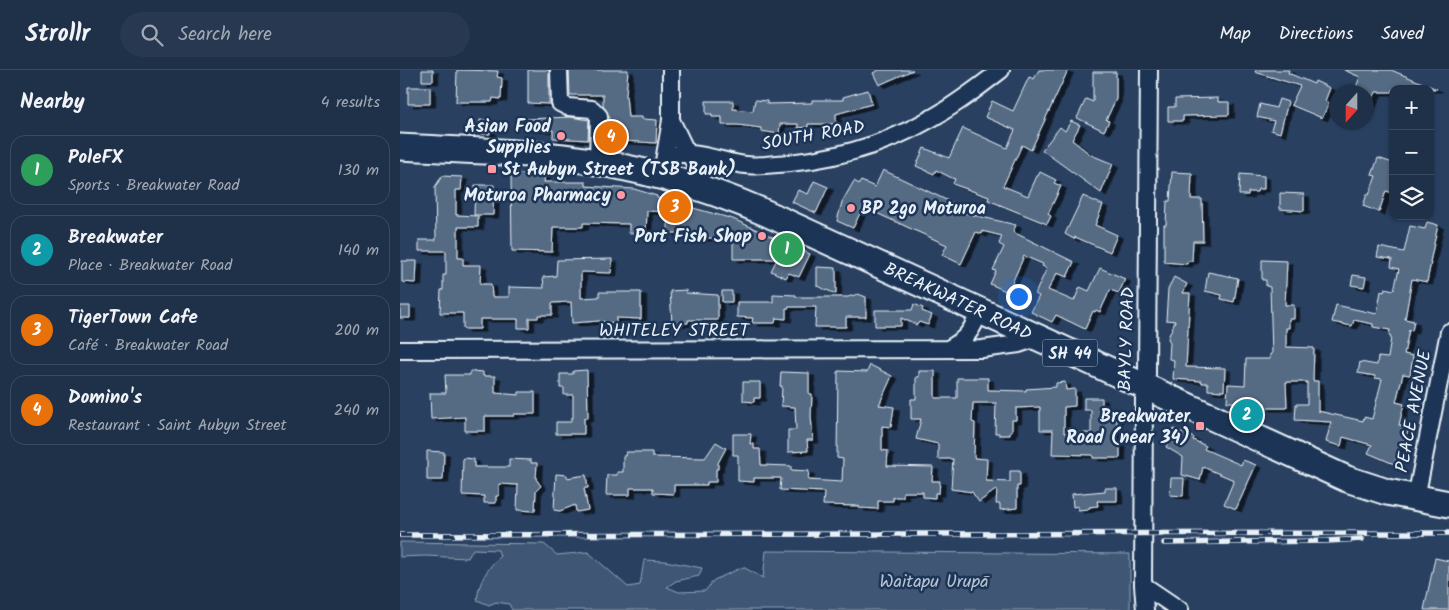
<!DOCTYPE html>
<meta charset="utf-8">
<style>
body{margin:0;font-family:Kalam,sans-serif;background:#273850;color:#f1f3f6}
.controls{position:absolute;right:15px;top:15px;display:grid;overflow:hidden;border-radius:10px;box-shadow:0 1px 4px #0004}
.controls button{width:45px;height:45px;display:grid;place-items:center;padding:0;border:0;border-bottom:1px solid #3c4b61;background:#1f3049;color:#f1f3f6;font:25px sans-serif}
.compass{position:absolute;left:929px;top:15px;width:45px;height:45px;border-radius:50%;background:#1f3049;box-shadow:0 1px 4px #0004;rotate:201deg}
.you{position:absolute;left:618px;top:226px;width:18px;height:18px;margin:-12px;border:4px solid #fff;border-radius:50%;background:#1a73e8;box-shadow:0 0 0 8px #1a73e833}
.badge{display:grid;place-items:center;width:32px;height:32px;border-radius:50%;background:#8c9099;color:#fff;font-size:16px;font-weight:700}
.pin{position:absolute;translate:-50% -50%;border:2px solid #fff;box-shadow:0 1px 5px #0006}
.list{margin:0;padding:0;list-style:none}
h2{display:flex;justify-content:space-between;align-items:center;height:65px;margin:0;padding:0 20px;font-size:21px}
h2 small{font-size:16px;font-weight:400;color:#a1a9b4}
.list li{display:grid;grid-template-columns:32px 1fr auto;gap:15px;align-items:center;box-sizing:border-box;height:70px;margin:0 10px 10px;padding:0 10px;border:1px solid #3c4b61;border-radius:15px}
.list b{display:block;font-size:19px;white-space:nowrap}
.list p{margin:0;font-size:16px;white-space:nowrap;color:#a1a9b4}
.list em{font-size:16px;font-style:normal;color:#a1a9b4}
.icon{flex:none;width:28px;height:28px;fill:none;stroke:currentColor;stroke-width:2;stroke-linecap:round;stroke-linejoin:round}
.map{position:relative;flex:none;width:1049px;height:540px;overflow:hidden}
header{display:flex;align-items:center;gap:30px;box-sizing:border-box;height:70px;padding:0 25px;background:#1f3049;border-bottom:1px solid #3c4b61}
header strong{font-size:24px}
nav{display:flex;gap:28px;margin-inline-start:auto;font-size:18px}
.search{width:350px;height:45px;background:#273850;display:flex;align-items:center;gap:12px;box-sizing:border-box;padding:0 18px;border-radius:28px;color:#a1a9b4;font-size:19px}
main{display:flex}
aside{flex:1;background:#1f3049}
.map>svg:first-child{display:block}
.green{fill:#415774;stroke:#94a4b6}
.building{fill:#556a83;stroke:#e8f1f8;filter:url(#shadow)}
.lines{fill:none;stroke-linecap:round;stroke-linejoin:round}
.minor-casing{stroke:#e8f1f8;stroke-width:20}
.highway-casing{stroke:#e8f1f8;stroke-width:29}
.minor{stroke:#1d3557;stroke-width:16}
.highway{stroke:#1d3557;stroke-width:25}
.rail-casing{stroke:#e8f1f8;stroke-width:5.5}
.rail{stroke:#1d3557;stroke-width:4;stroke-dasharray:11;stroke-linecap:butt}
.poi-dot{fill:#ff9aa2;stroke:#1d3557;stroke-width:2}
.labels{text-anchor:middle;stroke-width:5;stroke-linejoin:round;paint-order:stroke}
.shield{fill:#1d3557;stroke:#abb9c8;stroke-width:1}
.shield-label{font-size:16px;font-weight:bold;fill:#e8f1f8}
.poi-label{font-size:18px;font-weight:bold;fill:#e8f1f8;stroke:#1d3557;text-anchor:end}
.street-label{font-size:18px;fill:#e8f1f8;stroke:#1d3557}
.park-label{font-size:18px;fill:#b6c3d0;stroke:#1d3557}
</style>
<header>
<strong>Strollr</strong>
<div class="search"><svg class="icon" aria-label="search" viewBox="0 0 24 24"><circle cx="10" cy="10" r="6"/><path d="M15 15l6 6"/></svg>Search here</div>
<nav><a>Map</a><a>Directions</a><a>Saved</a></nav>
</header>
<main>
<aside>
<h2>Nearby<small>4 results</small></h2>
<ul class="list">
<li><span class="badge" style="background:#2e9e5b">1</span><div><b>PoleFX</b><p>Sports · Breakwater Road</p></div><em>130 m</em></li>
<li><span class="badge" style="background:#0f9aa8">2</span><div><b>Breakwater</b><p>Place · Breakwater Road</p></div><em>140 m</em></li>
<li><span class="badge" style="background:#e8710a">3</span><div><b>TigerTown Cafe</b><p>Café · Breakwater Road</p></div><em>200 m</em></li>
<li><span class="badge" style="background:#e8710a">4</span><div><b>Domino's</b><p>Restaurant · Saint Aubyn Street</p></div><em>240 m</em></li>
</ul>
</aside>
<div class="map">
<svg width="1049" height="540" viewBox="0 0 1049 540">
<defs>
<filter id="shadow"><feDropShadow dx="5.5" dy="3" stdDeviation="0" flood-color="#0009"/></filter>
</defs>
<rect width="100%" height="100%" fill="#294061"/>
<filter id="ink" filterUnits="userSpaceOnUse"><feTurbulence type="fractalNoise" baseFrequency=".02" numOctaves="2"/><feDisplacementMap in="SourceGraphic" scale="10" xChannelSelector="R" yChannelSelector="G"/><feConvolveMatrix kernelMatrix="1 2 1 2 8 2 1 2 1" color-interpolation-filters="sRGB"/></filter>
<g filter="url(#ink)">
<path class="green" d="M0 472 144 474 157 485 188 482 228 517 240 515 244 490 265 491 302 498 299 506 276 511 267 517 279 522 305 521 314 510 343 497 363 508 366 481 730 484V540H112L109 534 96 532 89 535 77 530C79 511 87 499 100 486L98 480 73 479 68 488 25 486 0 487Z"/>
<path class="building" d="M22 0H33V11H22Z
M57 0 98 1 97 7 102 8 101 29 93 28 92 32H56Z
M128 0H149V34L128 33Z
M169 0H228L226 25 228 47H242V49L257 50 256 73 208 70 209 46 203 36V25H170Z
M479 0H513L479 15 473 3Z
M639 0H668L631 80 622 75 603 116 628 126 637 106H638L640 102 656 110 654 113 661 116 648 144 651 146 647 154 588 130 589 127 553 114 555 109 552 108 536 100 534 104 516 96 524 78 549 88 563 58 607 78 615 60 585 47 592 31 613 41 629 7 634 9Z
M856 0H889L888 3 914 14 915 11 930 18 925 31 929 33 922 48 891 35 900 16 855 2Z
M944 0H991L1037 19H993V22H976L966 44V22H954L960 7Z
M693 2H716V29L706 50 709 51 704 61 677 48 686 29 693 32Z
M8 17H30V34H8Z
M468 20 472 34 436 44V54H408V57L398 58V54H380L379 64 361 61V58L338 55H322V47H312V44H306V31H333V39L353 41 355 30 367 31V34L412 33V30H443V27Z
M818 28V32H829V45L783 46V51H768V37H775V29Z
M879 29 888 32 880 63 871 60 874 51 857 47 860 34 876 38Z
M170 47 189 50 188 70 153 68V60L127 59V49Z
M80 50H90V64H80Z
M671 51 680 55 672 70 691 85 713 94 701 123 642 80 660 57 665 61Z
M978 88 993 93V123L986 121 979 142 963 136 967 124 969 125 976 106 972 105Z
M483 100 559 136 556 141 616 155 613 162 674 192 667 207 657 203 648 220 674 231 680 217 689 221 700 198 725 209 719 223 710 220 700 242 696 240 695 242 693 241 685 259 656 245 652 252 631 242 639 226 635 224 647 198 642 196 643 194 624 186 608 222 590 214 596 201 593 200 604 177 599 174 602 166 582 161V164L576 162 561 194 542 185 547 175 463 137 453 158 437 151 442 132 454 111 459 114 461 111 475 117Z
M772 102 792 103 791 129H802L803 171H793L792 191H788L787 194 764 192V155H766L767 131H770Z
M111 104H145L144 112H186V116L234 119 257 126V128L333 149 410 184 399 207 389 203 386 208 371 201 377 189H333V168H300V163H268V142L247 141 246 164 229 163V154L183 153V157H153L152 182 112 181Z
M840 104 864 106V119H858L857 122H848V125H839Z
M42 106 62 107 61 120H56V145L78 146V157H58V188H63V195H81L80 214H91L92 227H109V217L144 218 143 207 156 206 157 190 212 189 211 203 181 202V228L199 227V222H241V249L216 248V253L199 251 172 253 171 232 152 233V245H138V248H129V258H118V249H80V259H63V243H40L41 220H43V205H46V181H19V170H36L35 117Z
M414 111 428 117 416 143 392 132 398 120 408 124Z
M75 115H94L93 145H74Z
M880 123 904 124V141L880 139Z
M683 126 703 135 695 155 717 165 710 182 675 167 674 169 665 164Z
M1027 152 1038 155 1030 192H1031L1027 212 1012 209 1005 249 1014 251 1012 261 1009 260 1004 284 1013 286 1010 305 1003 304 996 332 1004 334 999 355 1010 357 994 394 968 383 972 375 943 367 941 376 926 372 931 352 895 350 896 334H907V312H886L887 338H865V333L827 332 828 314 845 315 846 289H870V284H872L870 217 866 216V210H862V190L887 191 885 235H894V249H889V258H886V277L914 278 913 311H918V341L963 351 964 347 972 349 982 309 975 308V306L958 303 960 292 977 295 978 287 988 288 991 267 989 266 990 260 973 257V254L954 250 952 256 932 252 936 235 977 244 981 221 984 222 985 218 994 220 999 199 991 197 992 189 977 187 979 177 1004 182 1010 156 1025 159Z
M2 191H17L16 213 2 212Z
M417 197 436 198V224L417 216Z
M808 202 838 208 834 232 821 229 822 225 805 221Z
M953 205 966 207 964 217 951 215Z
M774 207 787 214 783 223H790L786 297 825 298 824 321 808 320V313H802V311L773 309 774 290 769 289 770 273 768 268 775 251 766 250 768 219Z
M286 220V223L318 225V250H288V253L272 254 270 221Z
M322 221H332V232H322Z
M373 224 396 225V227H448L458 224 466 227V247H446V257H415L416 237H389V238H386V249L376 248 375 253H352L353 248 337 247V232H373Z
M514 234 523 238 522 241 532 245 528 255 519 252 517 255 501 248V256H475V240H512Z
M0 236H10V248H0Z
M470 295 492 306 479 335 494 337 491 357 482 356V380L488 381 487 396 533 397 532 411H540L539 423H535V428L523 427V422H503V427H493V431H478V439L459 438V436L423 435 424 422 380 420 381 408H354V412L338 411V385H333V364H351L350 374H354V379H360L361 395 391 396V400L409 401 408 410 442 412 443 389 437 388 438 301 467 302Z
M187 300 188 348H184V364H156V352H171V348H173V325H164V318H160V304H173V301Z
M70 301 83 302V306H95V323L119 325V322H135V344H114V346H85V361H65V347L31 349 30 323H46L45 305H70Z
M519 301H535V328H557V308H588V320L626 321V319L656 317V313L665 312 666 320 675 319V336L664 337V363H691V340H684V328H702V340H717V374H720V388H693V385L652 384 653 360H640V337L616 338V350H612V361H610V365H599V363H595L596 333H573L572 352 575 353 574 388 587 389 586 411 610 412V401H620V416H617V438L600 440V434H596L597 419 579 432 572 422 551 419 553 389H538V374L516 369 521 349H511V329H516V307H519Z
M381 302 409 303V324H412L411 346 413 370H407L408 381 388 382V360H396L395 337 381 336 382 316H380Z
M343 312H360V328H354V332L343 331Z
M774 359 794 368 793 370 806 376 804 379 841 395 843 390 856 395 836 439 824 434 834 410 803 397 800 410 782 405 783 387 766 377Z
M316 372 326 378 318 393V399H316V412H307V415H274V424L253 423V418H230V425H206L207 405H217V402H223V386H225L226 382H252V387L305 388Z
M27 381 44 382 43 410H27Z
M63 388 74 389V397H109V389L131 390V393H137L136 409 141 416 136 421 135 441 117 440 118 415 99 414V426H96V433H84V426L62 425Z
M156 404 167 405V408L186 405 188 418H184L188 440 176 442 175 435 160 441 154 440Z
M771 408H784L783 426 770 425Z
M705 418H717V431H697L698 436 689 437V439L678 440V436L673 437 672 424 705 421Z
M1035 488 1049 491V540H1024Z"/>
<g class="lines">
<defs>
<path id="minor" d="M159 0 160 33 168 37 192 39 199 46 198 93
M271 50 284 77 300 100 301 105
M265 89C286 75 323 93 346 95 353 96 359 95 365 95 423 92 482 77 532 48 557 34 579 17 601 0
M263 97 271 50V0
M548 279C567 269 572 260 580 241
M0 280 582 279 619 274 637 268
M1016 428 1049 262
M743 515 780 540
M745 540 743 515 744 329 747 304 749 0"/>
<path id="highway" d="M0 77C54 80 109 81 163 87 233 96 302 115 366 143L947 409 987 422 1049 434"/>
</defs>
<use href="#minor" class="minor-casing"/>
<use href="#highway" class="highway-casing"/>
<use href="#minor" class="minor"/>
<use href="#highway" class="highway"/>
<defs>
<path id="rail" d="M0 465 1049 463
M764 473 927 471 962 469"/>
</defs>
<use href="#rail" class="rail-casing"/>
<use href="#rail" class="rail"/>
</g>
</g>
<g class="poi-dot">
<circle cx="161" cy="66" r="5"/>
<rect x="87" y="94" width="10" height="10" rx="2.5"/>
<circle cx="221" cy="125" r="5"/>
<circle cx="451" cy="138" r="5"/>
<circle cx="362" cy="166" r="5"/>
<rect x="795" y="351" width="10" height="10" rx="2.5"/>
</g>
<g class="labels">
<rect class="shield" x="642.5" y="269.5" width="55" height="27" rx="4"/>
<g class="shield-label">
<text x="670" y="289">SH 44</text>
</g>
<g class="poi-label">
<text x="151" y="62">Asian Food<tspan x="151" dy="21">Supplies</tspan></text>
<text x="102" y="105" text-anchor="start">St Aubyn Street (TSB Bank)</text>
<text x="211" y="131">Moturoa Pharmacy</text>
<text x="461" y="144" text-anchor="start">BP 2go Moturoa</text>
<text x="352" y="172">Port Fish Shop</text>
<text x="790" y="352">Breakwater<tspan x="790" dy="21">Road (near 34)</tspan></text>
</g>
<g class="street-label">
<text transform="translate(413 65) rotate(-10)" y="6">SOUTH ROAD</text>
<text transform="translate(558 231) rotate(25)" y="6">BREAKWATER ROAD</text>
<text x="274" y="266">WHITELEY STREET</text>
<text transform="translate(726 269) rotate(-88)" y="6">BAYLY ROAD</text>
<text transform="translate(1013 341) rotate(-79)" y="6">PEACE AVENUE</text>
</g>
<g class="park-label">
<text x="534" y="517">Waitapu Urupā</text>
</g>
</g>
</svg>
<div class="controls">
<button>+</button>
<button>−</button>
<button><svg class="icon" aria-label="layers" viewBox="0 0 24 24"><path d="M12 4l9 5-9 5-9-5zM3 14l9 5 9-5"/></svg></button>
</div>
<svg class="compass" viewBox="-18 -18 36 36"><path d="M0-13l5 13h-10z" fill="#e53935"/><path d="M0 13l5-13h-10z" fill="#a1a9b4"/></svg>
<div class="you"></div>
<div class="pin badge" style="left:387px;top:179px;background:#2e9e5b">1</div>
<div class="pin badge" style="left:847px;top:345px;background:#0f9aa8">2</div>
<div class="pin badge" style="left:275px;top:137px;background:#e8710a">3</div>
<div class="pin badge" style="left:211px;top:67px;background:#e8710a">4</div>
</div>
</main>
